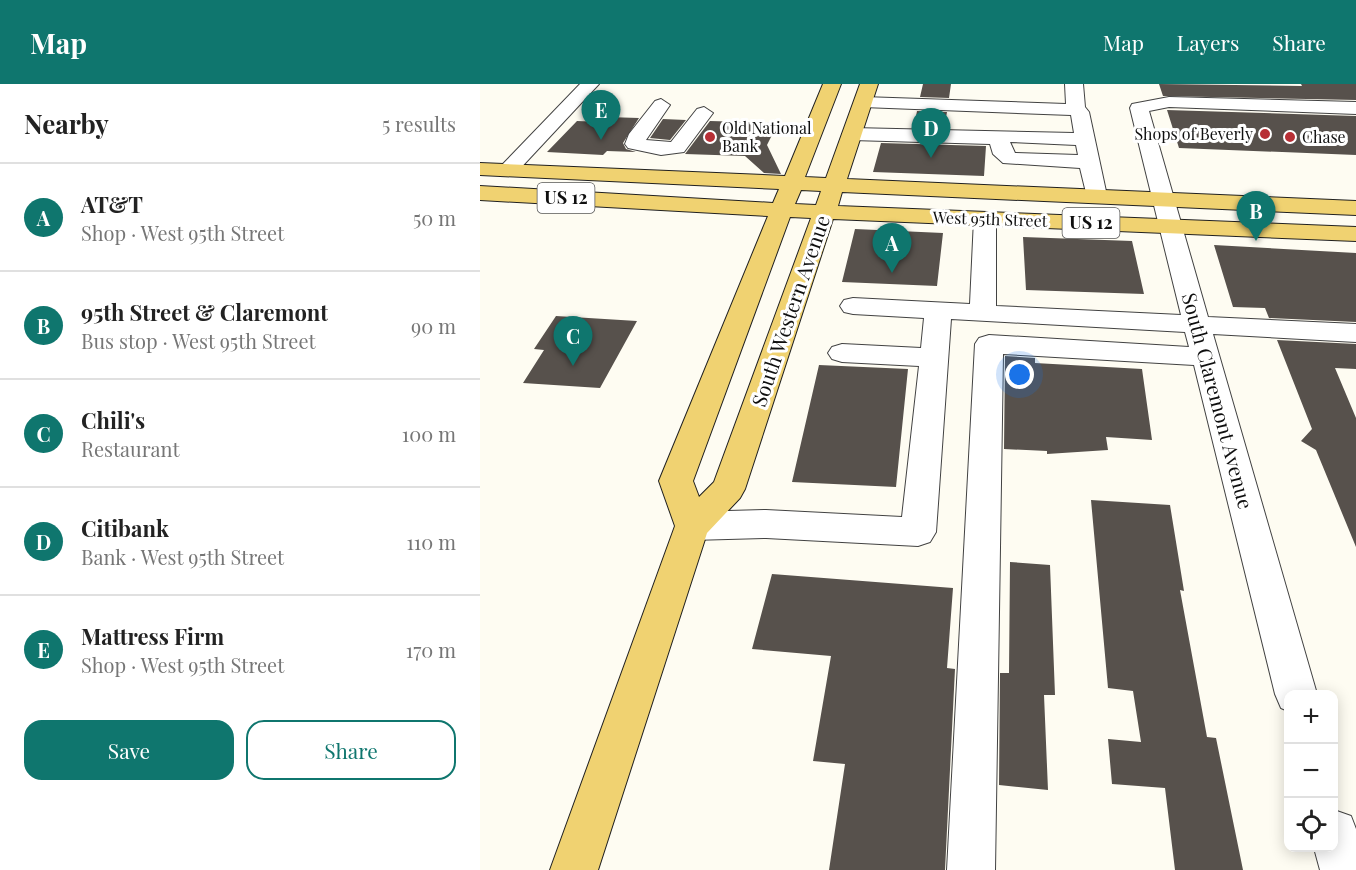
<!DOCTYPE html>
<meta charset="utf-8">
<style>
body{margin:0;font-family:"Playfair Display",serif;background:#f2f2f2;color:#222}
.controls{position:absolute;right:18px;bottom:18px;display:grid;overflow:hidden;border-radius:12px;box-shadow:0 3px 15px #0003}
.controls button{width:54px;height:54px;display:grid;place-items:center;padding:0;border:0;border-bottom:2px solid #e0e0e0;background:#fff;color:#222;font:30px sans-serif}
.you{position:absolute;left:540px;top:291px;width:21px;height:21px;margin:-15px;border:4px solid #fff;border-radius:50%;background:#1a73e8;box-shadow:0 0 0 9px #1a73e833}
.badge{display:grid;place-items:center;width:39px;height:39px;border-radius:50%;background:#0f766e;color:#fff;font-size:20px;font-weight:700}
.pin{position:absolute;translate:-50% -50px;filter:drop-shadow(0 2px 3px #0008)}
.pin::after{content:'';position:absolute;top:32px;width:21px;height:18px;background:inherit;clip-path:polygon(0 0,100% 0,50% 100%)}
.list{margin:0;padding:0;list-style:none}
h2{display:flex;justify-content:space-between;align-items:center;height:78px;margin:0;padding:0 24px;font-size:26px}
h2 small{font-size:20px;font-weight:400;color:#767676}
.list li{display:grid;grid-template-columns:39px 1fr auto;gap:18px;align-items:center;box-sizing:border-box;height:108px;padding:0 24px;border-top:2px solid #e0e0e0}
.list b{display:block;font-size:22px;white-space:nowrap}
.list p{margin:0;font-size:20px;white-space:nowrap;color:#767676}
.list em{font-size:20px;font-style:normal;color:#767676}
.actions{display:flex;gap:12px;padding:18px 24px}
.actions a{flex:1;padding:14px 0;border:2px solid #0f766e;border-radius:18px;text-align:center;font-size:21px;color:#0f766e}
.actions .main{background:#0f766e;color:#fff}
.icon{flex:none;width:33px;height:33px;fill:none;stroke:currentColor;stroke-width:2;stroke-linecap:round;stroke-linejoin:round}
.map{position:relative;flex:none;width:876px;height:786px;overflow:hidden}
header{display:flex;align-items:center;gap:36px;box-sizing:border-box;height:84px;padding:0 30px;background:#0f766e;color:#fff}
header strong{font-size:28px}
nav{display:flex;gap:33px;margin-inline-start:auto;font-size:21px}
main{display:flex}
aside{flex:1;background:#fff}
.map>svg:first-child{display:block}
.building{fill:#57514c}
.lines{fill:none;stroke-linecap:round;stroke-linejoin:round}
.minor-casing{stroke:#424242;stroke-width:2}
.major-casing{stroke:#202020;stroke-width:2}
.minor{fill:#fff;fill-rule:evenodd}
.major{fill:#f0d271;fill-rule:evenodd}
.poi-dot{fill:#b72f35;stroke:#fff;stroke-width:2}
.labels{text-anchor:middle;stroke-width:6;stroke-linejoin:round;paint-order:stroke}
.far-poi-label{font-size:16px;fill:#0f0f0f;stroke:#fff;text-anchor:start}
.far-street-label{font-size:16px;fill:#0f0f0f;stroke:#fff}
.shield{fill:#fff;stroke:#575757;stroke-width:1.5}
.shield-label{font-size:18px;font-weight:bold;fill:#0f0f0f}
.street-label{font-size:20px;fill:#0f0f0f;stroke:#fff}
</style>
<header>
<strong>Map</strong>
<nav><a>Map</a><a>Layers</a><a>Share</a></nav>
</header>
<main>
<aside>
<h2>Nearby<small>5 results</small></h2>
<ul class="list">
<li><span class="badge">A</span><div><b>AT&amp;T</b><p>Shop · West 95th Street</p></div><em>50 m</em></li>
<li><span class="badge">B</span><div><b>95th Street &amp; Claremont</b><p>Bus stop · West 95th Street</p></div><em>90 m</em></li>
<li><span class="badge">C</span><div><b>Chili's</b><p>Restaurant</p></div><em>100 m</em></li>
<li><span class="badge">D</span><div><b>Citibank</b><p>Bank · West 95th Street</p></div><em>110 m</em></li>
<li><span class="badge">E</span><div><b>Mattress Firm</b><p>Shop · West 95th Street</p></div><em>170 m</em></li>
</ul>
<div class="actions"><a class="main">Save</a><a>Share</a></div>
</aside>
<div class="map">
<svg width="876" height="786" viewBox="0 0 876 786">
<rect width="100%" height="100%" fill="#fefcf2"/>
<path class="building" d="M443 0H471L469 14 440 13Z
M679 0 822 2 821 0H876V16L683 12Z
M687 26 876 32V71L699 64Z
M437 27 467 28 464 44 434 43Z
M127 33 159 34 143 59 146 65 156 68 127 67 123 71 67 68 97 37 122 38Z
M183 35 206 36 190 56 170 54Z
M230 37 298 39 287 61 301 90 284 89 265 72 205 70Z
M401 59 506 62 504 92 393 88Z
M375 145 463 149 457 202 362 198Z
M543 153 652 157 664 210 546 206Z
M734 161 876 169V238L789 234 785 224 753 223Z
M76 232 157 237 120 304 43 299 64 266 54 265Z
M797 256 876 260V285L855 284 876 334V463L836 366 821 357 832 345Z
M525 272 555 274V279L662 285 672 356 626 353 628 366 567 370V367L524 365Z
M339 281 428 285 416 403 312 398Z
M611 416 690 421 704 507 700 506 727 653 736 654 763 786H695L685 704 632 700 628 655 661 658 653 607 628 604Z
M530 478 570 481 575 611H564L568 706 519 701 520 589H529Z
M292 490 473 504 467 584 475 585 465 786H349L365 680 333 677 351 572 272 565Z"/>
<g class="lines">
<defs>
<path id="minor" d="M100 0H119L35 90H21L18 86 21 82Z
M585 0H603L605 23 609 28 627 112 624 117H608L600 84 523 79 513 70 510 60 372 56 362 50 372 44 594 49 591 31 383 23 374 18 383 13 586 20ZM530 58 596 61 598 71 535 69Z
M689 13 876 18V30L689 23 669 27 728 233 876 240V258L733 250 837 610H808V627L801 624 795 610 714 281 523 270 515 786H467L495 260 499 254 509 251 709 263 705 248 471 235 456 448 450 458 438 462 286 454 212 456 200 452 195 442 200 432 212 428 286 426 422 433 439 282 362 278 352 275 348 269 352 263 362 260 441 264 444 234 373 230 364 228 360 222 364 216 373 214 490 220 494 135 497 130H513L516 135V222L701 231 650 24 652 20Z
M181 15 190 21 166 56 191 58 217 25 224 23 233 29 204 68 181 71 148 64 145 60 149 50 175 17Z
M854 726 871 732 876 745V786H840L834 764H854Z"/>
<path id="major" d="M343 0H361L325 93 346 94 380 0H398L367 95 876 117V131L362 108 358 122 876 143V157L353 135 265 405 260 414 227 449 118 786H70L195 442 179 397 288 132 0 116V102L293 119 299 105 0 91V79L305 92ZM321 106 341 107 336 121 315 120ZM310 133 331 134 234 398 219 413 213 397Z"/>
</defs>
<use href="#minor" class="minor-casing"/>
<use href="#major" class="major-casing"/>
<use href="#minor" class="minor"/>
<use href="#major" class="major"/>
</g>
<g class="poi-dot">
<circle cx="785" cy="50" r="6"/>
<circle cx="230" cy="53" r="6"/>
<circle cx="810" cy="53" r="6"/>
</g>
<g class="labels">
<g class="far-poi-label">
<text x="242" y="50">Old National<tspan x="242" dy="18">Bank</tspan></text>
<text x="773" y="56" text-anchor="end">Shops of Beverly</text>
<text x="822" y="59">Chase</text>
</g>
<g class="far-street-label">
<text transform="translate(510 135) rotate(2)" y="6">West 95th Street</text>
</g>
<g class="shield">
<rect x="57.5" y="99" width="57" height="30" rx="4.5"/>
<rect x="582.5" y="124" width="57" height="30" rx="4.5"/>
</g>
<g class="shield-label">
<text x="86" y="120">US 12</text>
<text x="611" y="145">US 12</text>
</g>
<g class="street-label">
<text transform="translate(311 227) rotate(-71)" y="7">South Western Avenue</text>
<text transform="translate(737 317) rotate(75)" y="7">South Claremont Avenue</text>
</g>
</g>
</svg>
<div class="controls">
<button>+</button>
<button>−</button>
<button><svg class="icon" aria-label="locate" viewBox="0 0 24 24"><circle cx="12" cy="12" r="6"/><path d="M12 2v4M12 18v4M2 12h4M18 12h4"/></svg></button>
</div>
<div class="you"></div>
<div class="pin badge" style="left:412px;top:189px">A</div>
<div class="pin badge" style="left:776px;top:157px">B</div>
<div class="pin badge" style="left:93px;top:282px">C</div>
<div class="pin badge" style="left:451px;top:74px">D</div>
<div class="pin badge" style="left:121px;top:56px">E</div>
</div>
</main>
